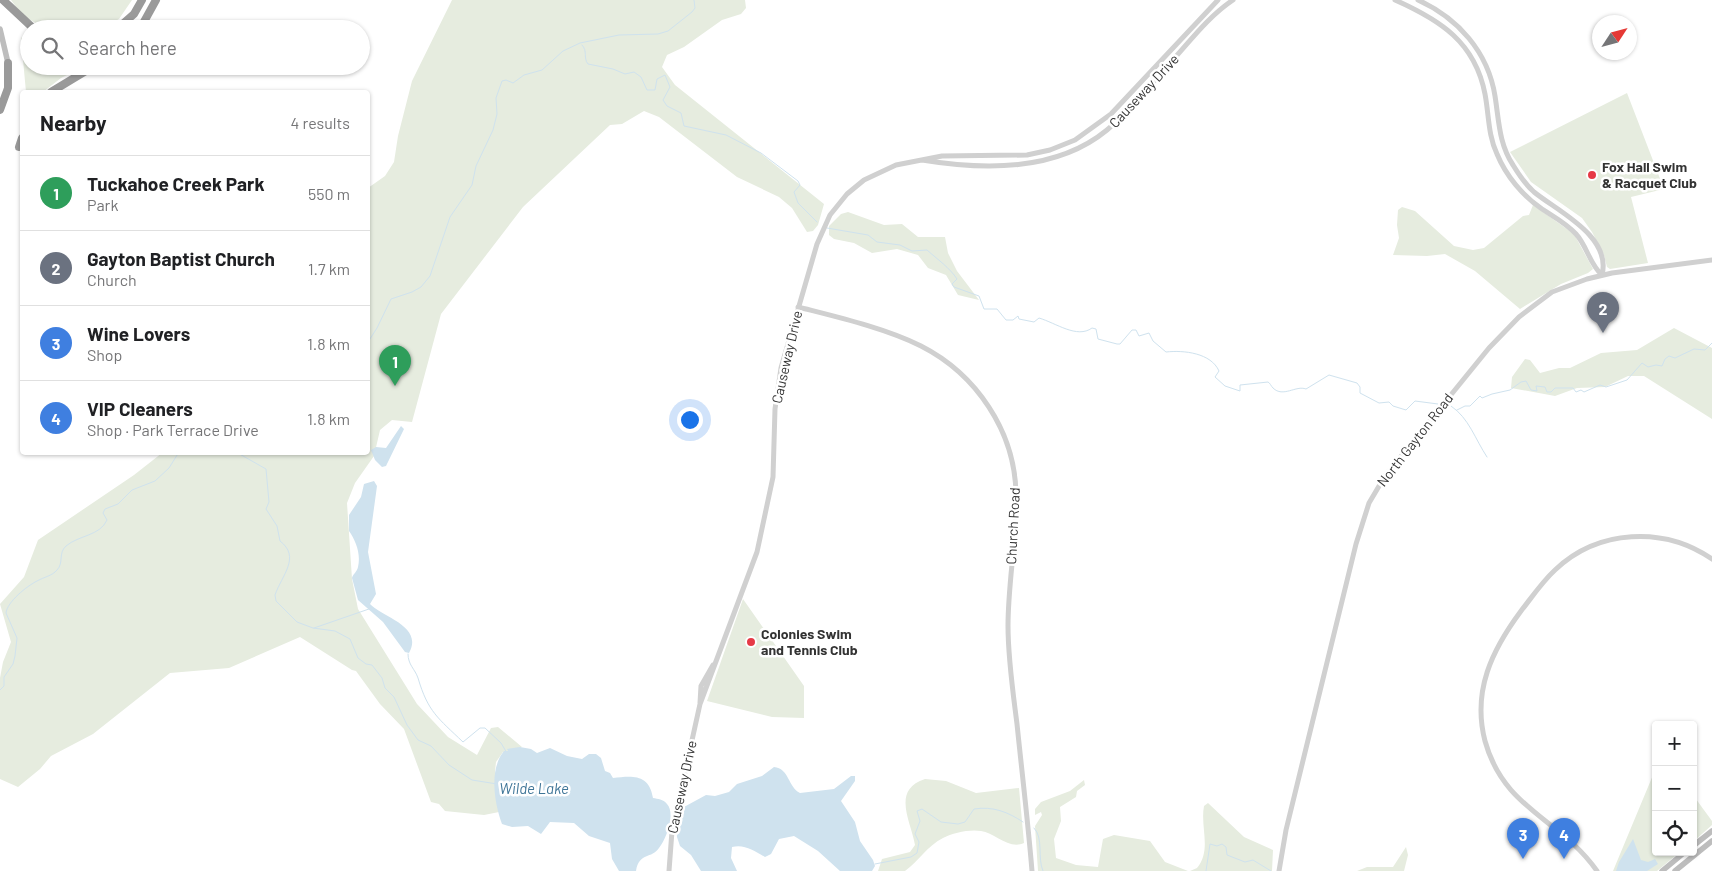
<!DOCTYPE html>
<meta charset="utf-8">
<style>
body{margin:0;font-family:Barlow,sans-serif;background:#f6f6f6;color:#202124}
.controls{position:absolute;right:15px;bottom:15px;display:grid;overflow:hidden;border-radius:5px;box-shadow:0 1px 4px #0004}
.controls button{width:45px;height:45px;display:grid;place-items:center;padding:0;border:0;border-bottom:1px solid #e0e0e0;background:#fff;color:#202124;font:25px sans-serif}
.compass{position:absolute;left:1592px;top:15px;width:45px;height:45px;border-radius:50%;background:#fff;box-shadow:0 1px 4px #0004;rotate:54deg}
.you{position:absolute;left:689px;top:419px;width:18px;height:18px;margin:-12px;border:4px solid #fff;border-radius:50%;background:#1a73e8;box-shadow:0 0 0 8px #1a73e833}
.badge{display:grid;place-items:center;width:32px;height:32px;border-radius:50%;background:#e63946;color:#fff;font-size:16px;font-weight:700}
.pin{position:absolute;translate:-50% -41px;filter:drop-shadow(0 1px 2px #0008)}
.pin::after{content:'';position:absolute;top:26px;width:18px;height:15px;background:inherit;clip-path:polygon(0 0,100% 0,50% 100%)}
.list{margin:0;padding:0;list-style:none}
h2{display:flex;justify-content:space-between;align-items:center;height:65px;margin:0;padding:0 20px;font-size:21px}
h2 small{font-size:16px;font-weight:400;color:#757577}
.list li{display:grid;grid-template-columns:32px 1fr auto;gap:15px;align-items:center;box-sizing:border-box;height:75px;padding:0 20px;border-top:1px solid #e0e0e0}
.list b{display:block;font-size:19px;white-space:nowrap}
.list p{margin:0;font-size:16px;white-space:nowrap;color:#757577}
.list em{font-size:16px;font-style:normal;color:#757577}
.icon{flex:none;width:28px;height:28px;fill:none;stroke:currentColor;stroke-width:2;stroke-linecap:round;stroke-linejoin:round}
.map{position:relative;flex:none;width:1712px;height:871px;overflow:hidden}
.search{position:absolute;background:#fff;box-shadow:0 1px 4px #0004;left:20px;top:20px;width:350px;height:55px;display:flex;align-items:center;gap:12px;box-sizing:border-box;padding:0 18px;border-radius:28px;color:#757577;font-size:19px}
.panel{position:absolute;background:#fff;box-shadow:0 1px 4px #0004;left:20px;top:90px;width:350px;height:365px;border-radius:5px}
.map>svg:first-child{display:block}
.green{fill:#e6ecdf}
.water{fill:#cfe2ee}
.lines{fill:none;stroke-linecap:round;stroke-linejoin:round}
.stream{stroke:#cfe2ee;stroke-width:1}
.tertiary{stroke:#d0d0d0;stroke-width:5}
.secondary{stroke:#bdbdbd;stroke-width:5.5}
.motorway{stroke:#9a9a9a;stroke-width:8}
.poi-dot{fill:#e63946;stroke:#fff;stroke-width:2}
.labels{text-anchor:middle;stroke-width:5;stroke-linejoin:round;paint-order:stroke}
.street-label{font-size:14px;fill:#333;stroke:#fff}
.poi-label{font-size:14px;font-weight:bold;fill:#333;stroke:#fff;text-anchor:start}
.water-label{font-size:15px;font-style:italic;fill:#3f7597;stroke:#fff}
</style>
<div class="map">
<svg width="1712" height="871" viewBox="0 0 1712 871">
<rect width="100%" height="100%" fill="#fff"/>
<path class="green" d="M11 0H132L119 19 101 29 44 28 22 15Z
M452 0H745L746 8 741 14 722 20 684 47 667 55 662 67 675 85 824 204 818 225 813 231 807 232 792 208 779 197 737 177 659 117 644 111 622 124 610 125 523 207 441 314 412 422 392 420 380 430 374 456 355 483 347 503 352 579 358 609 417 704 448 737 477 755 491 728 498 727 522 747 503 752 496 762 495 771 499 812 484 815 445 811 439 804 431 802 404 729 380 704 356 671 352 670 300 637 229 668 170 673 93 734 51 756 40 769 18 787 0 779V678L3 662 11 642 0 604 24 577 38 540 134 475 162 453 368 452V188L385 176 394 162 398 136 412 81Z
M29 33V66H85L61 78 43 92H26L21 38Z
M1627 93 1664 189 1631 197 1648 263 1610 269 1607 267 1604 255 1592 232 1582 218 1531 182 1510 152Z
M1533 205 1574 234 1593 269 1588 273 1561 284 1520 309 1475 271 1445 254 1427 256 1393 255 1399 238 1397 225 1398 210 1402 207 1415 211 1454 246 1473 250 1484 248 1523 216 1529 215Z
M848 212 884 225 902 224 918 237H945L948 253 957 271 979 300 958 295 946 275 928 268 918 255 897 249 872 253 854 243 834 239 829 235V226L841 214Z
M1674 328 1712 348V419L1644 376H1628L1605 387 1577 388 1555 396 1511 388 1512 377 1525 359 1530 360 1540 373 1559 368H1570L1601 353 1637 350Z
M743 599 804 686V718L772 717 707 701Z
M1653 775 1656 778V852H1680L1657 871H1613Z
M925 779 946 781 976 793 1019 788 1024 843C1009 850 995 833 981 831 969 829 953 833 943 838 927 846 919 861 905 871H878L882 859 910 852 915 845C911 821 891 790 925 779Z
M1084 780 1085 785 1077 791 1076 797 1060 807 1061 821 1054 839 1056 858 1076 865 1098 867 1103 839 1114 835 1150 841 1165 862 1188 871H1038L1035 826 1042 815 1041 812 1035 815V809L1041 802 1070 791Z
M1693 795 1712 821V825L1693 842Z
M1208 803 1244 837 1273 850 1272 871H1190L1197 868C1212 850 1200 827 1204 806Z
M1406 847 1408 855 1404 871H1357L1367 867H1393Z"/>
<path class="water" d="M401 426 404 429 386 466 382 467 375 460 371 450 376 447 386 448Z
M374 481 377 486 368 552 376 594 370 604C382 617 424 626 409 653L405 652 383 622 358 600 352 578C353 574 357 572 358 567 361 554 356 541 349 531V515L361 497 364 484Z
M520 747 531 749 537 753 550 748 567 756 582 759 589 754H596L601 758 605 771 610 773 613 778C631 776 649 773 653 798 658 799 663 799 667 804 676 814 666 839 659 848 652 859 639 852 636 871H619L612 859 610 843 589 836 574 823 550 822 541 834 528 826 512 827 502 824C494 802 489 769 504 751H508L507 749Z
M774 767C789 768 788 787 800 793L834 789 851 776H855V781L841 801 855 822 860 841 873 860 875 866 872 871H840L818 851 794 836 779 839 771 854 765 857C754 851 745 844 732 847L731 858 737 871H701L691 855 680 846 677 837 676 823 684 807 706 795 715 796 729 792 737 784 762 776Z
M1633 839 1641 860 1648 862 1655 859 1658 864 1647 871H1616L1619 862Z"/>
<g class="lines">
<path class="stream" d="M582 45C588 51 583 58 588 64L613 69 625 74 634 72 641 77 647 90H655L657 79 665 75 670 87 663 100 667 106 681 113 684 126 726 135 761 153 798 181 800 185 794 192 798 203 817 222
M827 228 868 235 877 242 900 245 912 251 927 250C937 259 950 268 957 279L952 284 954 287 979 296 984 309H997L1006 320H1013L1018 316 1019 319 1034 322 1039 318C1056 323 1077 339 1092 328L1096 329 1098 339 1117 344H1120L1132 330H1136L1139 336 1149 333 1153 341 1166 352C1184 350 1211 353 1219 371L1215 377 1225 386 1240 391V385L1268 382C1270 383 1271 386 1273 388 1283 398 1296 385 1306 389L1329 375 1357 383 1360 387V393L1379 403 1389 402 1393 406 1406 410 1415 401 1438 404
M368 342 377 328 391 299 412 292 421 287 430 276 450 217 472 185 476 166 493 130 497 114 496 98 502 81 506 80 513 83 524 75 542 70 563 51 580 43 619 35 658 34 668 31 692 12 695 8 694 0
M1451 406C1469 418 1475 439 1487 457
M1457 410 1465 406H1470L1480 396 1482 398 1492 394 1510 390 1521 382 1526 381 1531 390 1537 391 1536 386 1545 387 1547 392H1551L1555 388H1573L1576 392 1581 390 1584 392 1600 385 1606 387 1627 380 1642 363 1648 367 1656 365 1662 366 1665 359 1669 356 1675 358 1694 349 1705 350 1712 343
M236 452 266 469 269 502 266 509 277 526 280 541C301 557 282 575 275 595L276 601 297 622 313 628 335 631 350 639 358 658 366 664 372 665 382 678 385 688 394 697 407 725 418 740 431 746 449 765 472 780 497 784
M314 628 369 609
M408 654C408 665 415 669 418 678 428 712 438 718 463 742L480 728H485L501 743 507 753
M0 690 4 686V677L13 664 15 656 17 638 6 613C7 602 27 586 37 581 44 577 52 576 57 570 64 563 58 553 66 546 79 535 100 536 107 520L103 513 105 509 118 504 132 490 155 481 169 468 179 452
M1034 828C1044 838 1037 858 1043 871
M875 864 911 857 917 853 919 842 915 834 920 821 917 811 922 809 941 822 958 824 965 822 974 809C993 806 1008 812 1023 822
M1206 871 1210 844 1217 846 1222 844 1226 847 1227 855 1245 862 1253 860 1271 871"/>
<path class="tertiary" d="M1395 0C1440 20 1475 42 1485 94 1489 115 1488 135 1497 154 1506 176 1523 196 1542 209 1554 217 1566 223 1576 234 1587 246 1590 265 1602 275 1612 236 1557 211 1534 192 1525 184 1519 175 1513 165 1499 144 1499 121 1495 96 1488 52 1458 18 1418 0
M922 160C983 170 1056 172 1107 130 1131 110 1151 84 1172 61 1191 40 1209 16 1233 0
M798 307C837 317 885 328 921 346 976 374 1015 431 1016 494 1017 539 1008 582 1008 626 1008 659 1013 692 1017 724 1022 773 1028 822 1032 871
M700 703 701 686 713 665
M669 871 672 831 700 704 757 552 773 477 775 409 781 368 817 244 830 215 847 194 864 180 896 165 942 156 1027 155 1050 150 1075 140 1111 114 1218 0
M1279 871 1286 830 1356 544 1369 503 1385 476 1489 348 1519 317 1552 292 1587 279 1612 273 1712 260
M1597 871C1561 819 1504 810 1485 741 1472 691 1492 650 1521 611 1532 597 1542 582 1555 570 1598 529 1664 526 1712 559"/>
<path class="secondary" d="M0 29 8 63
M1693 846 1712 831
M1662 871 1685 852
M1675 871 1712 841"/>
<path class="motorway" d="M3 0 34 29
M117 29 134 14 142 0
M140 29 156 0
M51 92 94 66
M0 110 8 88V63
M19 147 22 138"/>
</g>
<g class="poi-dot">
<circle cx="1592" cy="175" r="5"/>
<circle cx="751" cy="642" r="5"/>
</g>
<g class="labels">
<g class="street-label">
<text transform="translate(1144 91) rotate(-47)" y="5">Causeway Drive</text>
<text transform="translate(787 357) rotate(-77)" y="5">Causeway Drive</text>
<text transform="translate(1415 440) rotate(-52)" y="5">North Gayton Road</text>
<text transform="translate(1013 526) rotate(-87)" y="5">Church Road</text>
<text transform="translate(682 787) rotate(-78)" y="5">Causeway Drive</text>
</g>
<g class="poi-label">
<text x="1602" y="172">Fox Hall Swim<tspan x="1602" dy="16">&amp; Racquet Club</tspan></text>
<text x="761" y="639">Colonies Swim<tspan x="761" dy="16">and Tennis Club</tspan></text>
</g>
<g class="water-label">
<text x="534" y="794">Wilde Lake</text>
</g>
</g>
</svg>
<div class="controls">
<button>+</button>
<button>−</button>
<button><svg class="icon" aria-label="locate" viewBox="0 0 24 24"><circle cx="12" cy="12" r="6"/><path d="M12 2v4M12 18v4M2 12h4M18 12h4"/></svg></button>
</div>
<svg class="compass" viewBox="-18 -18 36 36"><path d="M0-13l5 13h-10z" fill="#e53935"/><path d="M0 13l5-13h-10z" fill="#757577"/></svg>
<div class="you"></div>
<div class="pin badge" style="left:395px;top:386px;background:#2e9e5b">1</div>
<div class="pin badge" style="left:1603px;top:333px;background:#6b7280">2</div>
<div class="pin badge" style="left:1523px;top:859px;background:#3f7fe0">3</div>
<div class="pin badge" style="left:1564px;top:859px;background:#3f7fe0">4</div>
<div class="search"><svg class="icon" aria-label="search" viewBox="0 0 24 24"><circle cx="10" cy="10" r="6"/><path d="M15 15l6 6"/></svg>Search here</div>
<section class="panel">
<h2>Nearby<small>4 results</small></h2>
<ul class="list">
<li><span class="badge" style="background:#2e9e5b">1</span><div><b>Tuckahoe Creek Park</b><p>Park</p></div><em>550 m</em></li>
<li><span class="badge" style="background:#6b7280">2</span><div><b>Gayton Baptist Church</b><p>Church</p></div><em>1.7 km</em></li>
<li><span class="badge" style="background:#3f7fe0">3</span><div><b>Wine Lovers</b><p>Shop</p></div><em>1.8 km</em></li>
<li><span class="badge" style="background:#3f7fe0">4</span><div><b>VIP Cleaners</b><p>Shop · Park Terrace Drive</p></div><em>1.8 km</em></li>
</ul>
</section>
</div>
